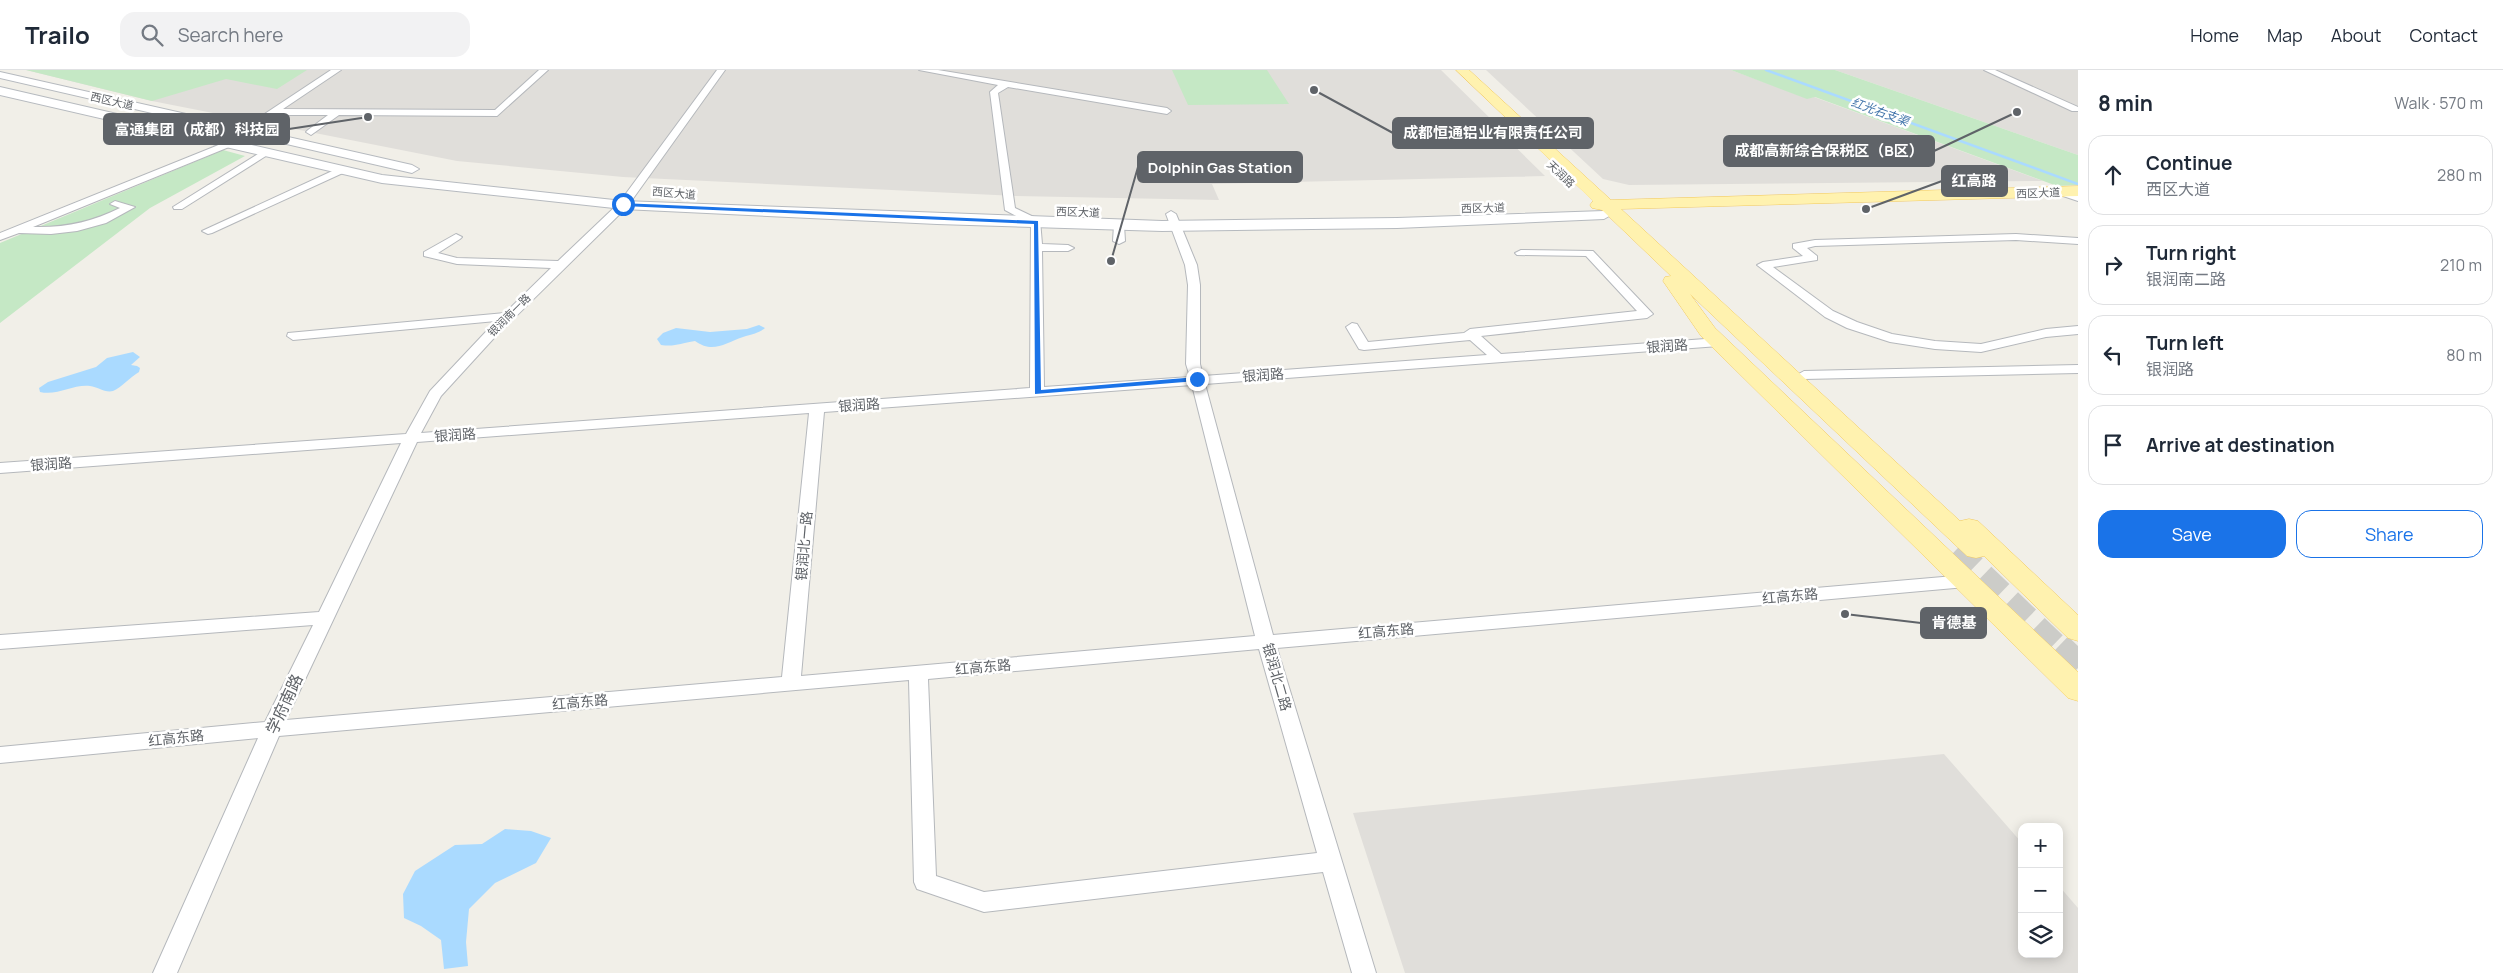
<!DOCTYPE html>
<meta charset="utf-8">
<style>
body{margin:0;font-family:Manrope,"Noto Sans SC",sans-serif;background:#f2f2f3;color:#1f2937}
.controls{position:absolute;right:15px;bottom:15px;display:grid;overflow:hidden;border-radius:10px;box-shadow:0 2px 12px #0003}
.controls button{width:45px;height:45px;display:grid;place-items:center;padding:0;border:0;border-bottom:1px solid #e0e1e3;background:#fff;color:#1f2937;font:25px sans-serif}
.stop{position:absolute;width:15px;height:15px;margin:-11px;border:4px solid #1a73e8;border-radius:50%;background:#fff}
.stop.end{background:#1a73e8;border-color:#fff;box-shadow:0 1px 5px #0008}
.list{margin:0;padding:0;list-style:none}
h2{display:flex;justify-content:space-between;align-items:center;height:65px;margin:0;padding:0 20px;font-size:21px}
h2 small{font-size:16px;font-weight:400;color:#747a83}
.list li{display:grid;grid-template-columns:32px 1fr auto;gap:15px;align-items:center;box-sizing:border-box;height:80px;margin:0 10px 10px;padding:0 10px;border:1px solid #e0e1e3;border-radius:15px}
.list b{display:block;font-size:19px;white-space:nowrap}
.list p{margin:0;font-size:16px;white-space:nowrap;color:#747a83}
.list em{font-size:16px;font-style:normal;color:#747a83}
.actions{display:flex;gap:10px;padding:15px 20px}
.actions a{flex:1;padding:11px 0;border:1px solid #1a73e8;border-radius:15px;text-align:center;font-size:18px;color:#1a73e8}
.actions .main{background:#1a73e8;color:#fff}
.icon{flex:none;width:28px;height:28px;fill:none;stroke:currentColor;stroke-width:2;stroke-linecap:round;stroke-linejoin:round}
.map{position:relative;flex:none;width:2078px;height:903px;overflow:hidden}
header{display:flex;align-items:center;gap:30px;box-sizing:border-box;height:70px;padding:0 25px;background:#fff;border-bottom:1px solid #e0e1e3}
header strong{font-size:24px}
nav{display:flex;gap:28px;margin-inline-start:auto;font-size:18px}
.search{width:350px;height:45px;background:#f2f2f3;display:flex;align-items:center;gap:12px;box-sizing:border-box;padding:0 18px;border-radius:15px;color:#747a83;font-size:19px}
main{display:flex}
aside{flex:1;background:#fff}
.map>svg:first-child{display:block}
.industrial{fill:#e0deda}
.green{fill:#c5e8c5}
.water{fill:#aadaff}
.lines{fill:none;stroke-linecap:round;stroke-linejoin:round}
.stream{stroke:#aadaff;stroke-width:2.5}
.primary-tunnel-far1{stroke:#ccccc8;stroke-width:25;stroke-dasharray:25 12;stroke-linecap:butt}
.primary-tunnel{stroke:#ccccc8;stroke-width:32;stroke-dasharray:32 16;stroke-linecap:butt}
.street-casing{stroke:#b5b8bc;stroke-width:2}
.secondary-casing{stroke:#b6babf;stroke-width:2}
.primary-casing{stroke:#f2c960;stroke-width:1}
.street{fill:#fff;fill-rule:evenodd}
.secondary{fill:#fff;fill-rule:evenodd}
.primary{fill:#fff2af;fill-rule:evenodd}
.route{fill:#1a73e8}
.labels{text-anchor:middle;stroke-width:5;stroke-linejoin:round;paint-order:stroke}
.far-street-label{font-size:11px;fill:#5f6368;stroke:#fff}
.far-water-label{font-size:12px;font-style:italic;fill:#4174aa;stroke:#fff}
.street-label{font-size:14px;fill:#5f6368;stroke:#fff}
.near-street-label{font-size:16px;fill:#5f6368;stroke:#fff}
.leader{fill:none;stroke:#5f6368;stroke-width:2}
.callout-dot{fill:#5f6368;stroke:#fff;stroke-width:2}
.callout{fill:#5f6368;stroke:#5f6368;stroke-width:2}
.callout-label{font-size:15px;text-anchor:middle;font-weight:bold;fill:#fff}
</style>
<header>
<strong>Trailo</strong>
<div class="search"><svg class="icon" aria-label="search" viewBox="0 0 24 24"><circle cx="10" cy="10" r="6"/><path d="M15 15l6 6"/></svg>Search here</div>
<nav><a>Home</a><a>Map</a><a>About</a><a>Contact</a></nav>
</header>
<main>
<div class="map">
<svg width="2078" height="903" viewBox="0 0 2078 903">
<rect width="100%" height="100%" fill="#f1efe8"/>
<path class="industrial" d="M26 0H1441L1496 54H1492L1545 106 1212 114 1219 130 1016 126 623 107 457 91 152 31Z
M1486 0H1731L1807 28 1814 27 2043 111 1629 115 1603 109Z
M1835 0H2078V85Z
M1944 684 2022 773V884H2059V816L2078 838V903H1405L1353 743Z"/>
<path class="green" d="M26 0H307L277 19 226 9 152 31Z
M1172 0H1267L1289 34 1188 35Z
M1731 0H1835L2078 85V115L2057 116 1815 27 1807 29Z
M223 80 245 86 150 138 0 253V173Z"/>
<path class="water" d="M759 255 765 258C758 264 752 264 743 267 725 273 713 284 695 271 680 273 676 277 661 275L657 269 663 263 676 258 710 262 747 259Z
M133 282 140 287 131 295 137 296 140 298 139 302C130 307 121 318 113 321 105 323 98 317 90 316 73 314 58 326 40 322L39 318 48 312 96 297 107 288Z
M505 759 531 761 551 768 536 793 495 813 469 839 466 872 468 896 444 899 441 870 421 856 404 848 403 824 415 801 455 775 482 774Z"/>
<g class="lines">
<path class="stream" d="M1766 0 2078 114"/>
<path class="primary-tunnel-far1" d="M1956 480 2059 579"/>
<path class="primary-tunnel" d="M2057 578 2078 598"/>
<defs>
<path id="street" d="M331 0H341L283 39 495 40 539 0H548L497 46 339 45 311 65 306 62 308 60 328 45H275L265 51 257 49Z
M717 0H725L627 137 494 268 441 326 421 363 1030 318 1031 154 1005 140 990 22 998 15 919 0H938L1167 38 1171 41 1167 44 1008 17 998 23 1015 138 1040 150 1042 174 1068 175 1074 178 1068 181H1042L1044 317 1190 307 1186 294 1188 215 1185 195 1166 144 1171 141 1176 144 1197 195 1200 215V294L1203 306 1487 285 1470 270 1364 280 1359 279 1346 257 1352 253 1357 254 1368 272 1464 263 1470 259 1637 241 1586 186 1517 185 1515 183 1521 180 1593 181 1653 244 1647 248 1481 266 1501 284 1719 268 1726 272 1719 276 1205 314 1273 565 1966 505 1972 507 1975 511 1972 515 1966 517 1277 578 1376 903H1352L1323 802 984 842 917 819 914 812 909 610 279 666 177 903H153L258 668 0 693V677L265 652 313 555 0 579V565L319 542 401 373 0 403V393L406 364 430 321 496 251 293 270 287 266 288 263 505 243 551 198 457 194 424 186V182L456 164 462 167 460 169 438 183 457 188 558 191 619 133ZM1192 315 1255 566 801 606 824 342ZM809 343 782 607 286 650 417 372ZM1259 579 1317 783 984 822 936 806 928 609Z
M1984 0H1995L2078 37V41H2072Z
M226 72 231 75 229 77 33 157C65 158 92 152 120 138L110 134 115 131 135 137 106 153 77 161 51 164 19 163 0 170V163Z
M261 82 269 84 182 139H174L173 137Z
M341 97 345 98V102L212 163 208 164 202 161Z
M2061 119 2078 124V131L2057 124V120Z
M1119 152 1124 155 1125 171 1119 174 1113 171 1114 155Z
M2016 164 2078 168V174L2016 170 1815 176 1807 178 1817 186V190L1773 197 1833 241 1857 252 1892 264 1935 271 1981 274 2046 259 2078 256V264L2046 267 1981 282 1935 279 1890 272 1847 258 1825 247 1757 195 1763 192 1803 186 1793 178V174L1815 170Z
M2078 295V303L1804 309 1797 305 1804 301Z"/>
<path id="secondary" d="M0 2 412 95 419 99 412 103 0 8Z
M0 17 382 105 623 131 1162 151 1397 148 1604 141 1611 145 1604 149 1397 158 1162 161 937 154 623 139 382 113 0 25Z"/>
<path id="primary" d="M1456 0H1469L1611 130 2078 116V126L1621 139 1960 451 1969 449 1978 451 2078 545V571L2068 568 1984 486 1976 488 1967 486 1690 224 1715 258 2078 602V631L2068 628 1701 266 1663 211 1665 207 1671 206 1602 140 1592 138 1590 135 1593 131Z"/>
</defs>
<use href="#street" class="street-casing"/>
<use href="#secondary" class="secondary-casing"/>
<use href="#primary" class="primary-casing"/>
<use href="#street" class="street"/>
<use href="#secondary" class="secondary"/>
<use href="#primary" class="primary"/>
</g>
<path class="route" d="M621 133 1038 151 1041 320 1197 307 1201 309 1197 311 1035 324 1034 154 623 136Z"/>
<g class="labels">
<g class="far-street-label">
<text transform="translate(112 31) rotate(13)" y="4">西区大道</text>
<text transform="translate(1561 104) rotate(44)" y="4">天润路</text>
<text transform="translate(674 123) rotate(5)" y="4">西区大道</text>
<text transform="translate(2038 123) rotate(-2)" y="4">西区大道</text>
<text transform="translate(1483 138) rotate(-1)" y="4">西区大道</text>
<text transform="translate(1078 142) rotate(2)" y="4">西区大道</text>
<text transform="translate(509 245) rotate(-45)" y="4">银润南一路</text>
</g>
<g class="far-water-label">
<text transform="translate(1880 42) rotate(20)" y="4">红光右支渠</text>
</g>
<g class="street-label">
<text transform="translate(1667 276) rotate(-4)" y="5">银润路</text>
<text transform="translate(1263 305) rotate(-4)" y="5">银润路</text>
<text transform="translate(859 335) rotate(-4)" y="5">银润路</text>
<text transform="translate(455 365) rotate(-4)" y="5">银润路</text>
<text transform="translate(51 394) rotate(-4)" y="5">银润路</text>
<text transform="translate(804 476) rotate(-85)" y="5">银润北一路</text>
<text transform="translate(1790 526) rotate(-5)" y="5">红高东路</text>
<text transform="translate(1386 561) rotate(-5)" y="5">红高东路</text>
<text transform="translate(983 597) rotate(-5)" y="5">红高东路</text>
<text transform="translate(1277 607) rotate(74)" y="5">银润北二路</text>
<text transform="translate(580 632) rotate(-5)" y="5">红高东路</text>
<text transform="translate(176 668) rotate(-6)" y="5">红高东路</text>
</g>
<g class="near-street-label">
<text transform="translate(284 634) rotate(-65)" y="6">学府南路</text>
</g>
</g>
<path class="leader" d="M368 47L289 59M1314 20L1393 63M2017 42L1934 81M1111 191L1138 97M1866 139L1942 111M1845 544L1921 553"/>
<g class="callout-dot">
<circle cx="368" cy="47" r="5"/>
<circle cx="1314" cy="20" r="5"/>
<circle cx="2017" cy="42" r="5"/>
<circle cx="1111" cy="191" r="5"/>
<circle cx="1866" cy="139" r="5"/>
<circle cx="1845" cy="544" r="5"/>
</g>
<g class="callout">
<rect x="104" y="44" width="185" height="30" rx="5"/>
<rect x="1393" y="48" width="200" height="30" rx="5"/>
<rect x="1724" y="66" width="210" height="30" rx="5"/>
<rect x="1138" y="82" width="164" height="30" rx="5"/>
<rect x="1942" y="96" width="65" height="30" rx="5"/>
<rect x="1921" y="538" width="65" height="30" rx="5"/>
</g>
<g class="callout-label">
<text x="197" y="65">富通集团（成都）科技园</text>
<text x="1493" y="68">成都恒通铝业有限责任公司</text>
<text x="1829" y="86">成都高新综合保税区（B区）</text>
<text x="1220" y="103">Dolphin Gas Station</text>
<text x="1974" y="116">红高路</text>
<text x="1954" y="558">肯德基</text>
</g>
</svg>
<div class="controls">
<button>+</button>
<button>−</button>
<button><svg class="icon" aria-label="layers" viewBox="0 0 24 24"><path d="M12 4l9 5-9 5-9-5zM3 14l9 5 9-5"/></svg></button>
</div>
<div class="stop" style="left:623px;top:134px"></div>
<div class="stop end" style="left:1197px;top:309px"></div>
</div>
<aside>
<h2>8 min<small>Walk · 570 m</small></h2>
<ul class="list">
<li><svg class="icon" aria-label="ahead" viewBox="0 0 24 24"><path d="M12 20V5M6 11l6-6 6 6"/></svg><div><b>Continue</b><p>西区大道</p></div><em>280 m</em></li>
<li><svg class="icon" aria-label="right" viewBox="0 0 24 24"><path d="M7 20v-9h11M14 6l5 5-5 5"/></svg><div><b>Turn right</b><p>银润南二路</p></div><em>210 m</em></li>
<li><svg class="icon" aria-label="left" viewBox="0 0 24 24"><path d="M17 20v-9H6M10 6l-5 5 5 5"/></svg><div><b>Turn left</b><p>银润路</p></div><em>80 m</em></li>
<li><svg class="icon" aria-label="arrive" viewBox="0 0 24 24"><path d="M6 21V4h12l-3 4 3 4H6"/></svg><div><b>Arrive at destination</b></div></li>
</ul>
<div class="actions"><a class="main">Save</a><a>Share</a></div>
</aside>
</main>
